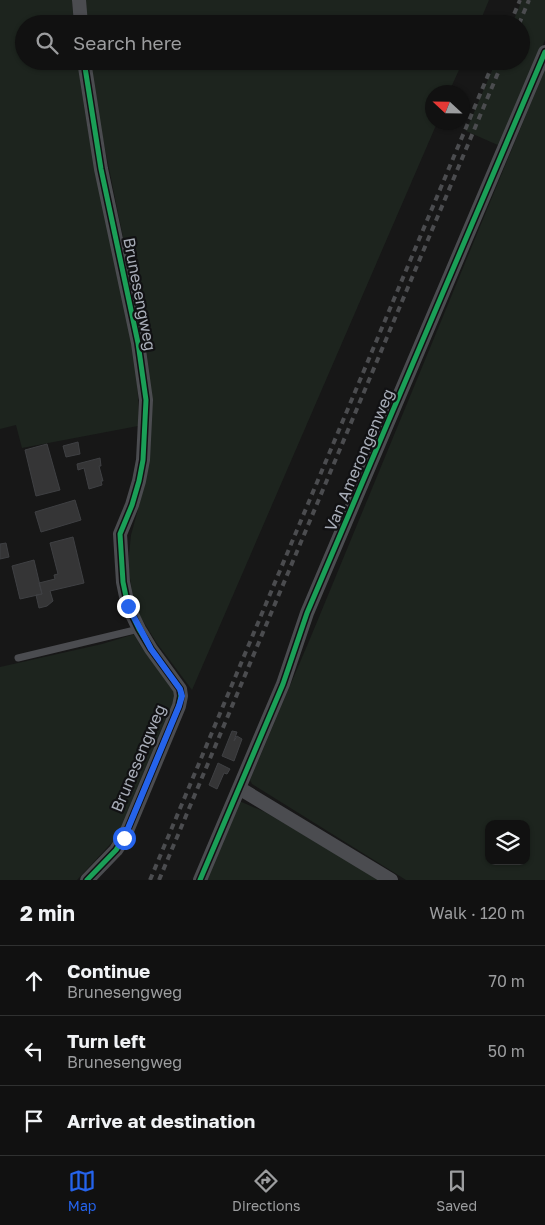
<!DOCTYPE html>
<meta charset="utf-8">
<style>
body{margin:0;font-family:"Golos Text",sans-serif;background:#1a1a1a;color:#f1f3f6}
.controls{position:absolute;right:15px;bottom:15px;display:grid;overflow:hidden;border-radius:10px;box-shadow:0 1px 4px #0004}
.controls button{width:45px;height:45px;display:grid;place-items:center;padding:0;border:0;border-bottom:1px solid #303131;background:#111;color:#f1f3f6;font:25px sans-serif}
.compass{position:absolute;left:425px;top:85px;width:45px;height:45px;border-radius:50%;background:#111;box-shadow:0 1px 4px #0004;rotate:292deg}
.stop{position:absolute;width:15px;height:15px;margin:-11px;border:4px solid #2563eb;border-radius:50%;background:#fff}
.stop.end{background:#2563eb;border-color:#fff;box-shadow:0 1px 5px #0008}
.list{margin:0;padding:0;list-style:none}
h2{display:flex;justify-content:space-between;align-items:center;height:65px;margin:0;padding:0 20px;font-size:21px}
h2 small{font-size:16px;font-weight:400;color:#9c9d9f}
.list li{display:grid;grid-template-columns:32px 1fr auto;gap:15px;align-items:center;box-sizing:border-box;height:70px;padding:0 20px;border-top:1px solid #303131}
.list b{display:block;font-size:19px;white-space:nowrap}
.list p{margin:0;font-size:16px;white-space:nowrap;color:#9c9d9f}
.list em{font-size:16px;font-style:normal;color:#9c9d9f}
.icon{flex:none;width:28px;height:28px;fill:none;stroke:currentColor;stroke-width:2;stroke-linecap:round;stroke-linejoin:round}
.map{position:relative;flex:none;width:545px;height:880px;overflow:hidden}
.search{position:absolute;background:#111;box-shadow:0 1px 4px #0004;left:15px;right:15px;top:15px;height:55px;display:flex;align-items:center;gap:12px;box-sizing:border-box;padding:0 18px;border-radius:28px;color:#9c9d9f;font-size:19px}
.sheet{height:275px;background:#111}
nav{display:flex;justify-content:space-around;align-items:center;box-sizing:border-box;height:70px;border-top:1px solid #303131;background:#111;font-size:14px;color:#9c9d9f}
nav a{display:grid;justify-items:center;gap:2px}
nav .on{color:#2563eb}
.map>svg:first-child{display:block}
.green{fill:#1d241e;fill-rule:evenodd}
.building{fill:#353536;stroke:#3f4043}
.lines{fill:none;stroke-linecap:round;stroke-linejoin:round}
.service{stroke:#4b4c50;stroke-width:7}
.minor{stroke:#4b4c50;stroke-width:14}
.rail{stroke:#4b4c4f;stroke-width:4;stroke-dasharray:6 5;stroke-linecap:butt}
.cycleway-casing{stroke:#111113;stroke-width:8}
.cycleway{stroke:#1a9f57;stroke-width:5}
.route{stroke:#2563eb;stroke-width:6}
.labels{text-anchor:middle;stroke-width:4.5;stroke-linejoin:round;paint-order:stroke}
.street-label{font-size:16px;fill:#a8adb8;stroke:#111113}
</style>
<div class="map">
<svg width="545" height="880" viewBox="0 0 545 880">
<rect width="100%" height="100%" fill="#171717"/>
<path class="green" d="M0 0H72L74 24H24V61H78C86 134 103 204 118 275 128 325 141 375 138 426L22 448 16 425 0 429Z
M85 0H489L479 24H87Z
M522 0H545V40L500 146 466 131 496 61H521V24H512Z
M90 61H463L449 92H432V122L437 123 192 690 156 642 136 609 133 598 128 564 131 535 139 506 149 458 144 340 92 85Z
M545 69V880H406L252 784 250 780 312 634ZM489 824H526V861H489Z
M135 634 140 645 179 697 118 836 77 880H0V667L102 644Z
M237 800 265 812 380 880H201Z"/>
<path class="building" d="M78 442 80 454 66 457 63 446Z
M47 444 60 490 36 496 25 450Z
M100 458 101 466H99L103 481H101L102 485 89 489 84 468 78 470 77 464Z
M75 500 81 520 41 532 35 512Z
M73 537 84 583 50 591 53 601 47 606 39 608 36 595 42 594 39 583 55 579 54 575 58 574 50 543Z
M6 543 9 557 0 559V544Z
M34 560 42 594 20 599 12 566Z
M232 731 237 732 234 741 237 736 242 739 234 761 222 756Z
M218 763 230 769 227 774 224 773 217 789 209 785Z"/>
<g class="lines">
<path class="service" d="M18 658 139 629"/>
<path class="minor" d="M79 0 81 24
M84 61 101 169 138 343 146 400 143 460 139 481 132 505 120 534 123 582 128 606 139 629 151 649 180 689 181 696 179 706 124 838 116 850 87 880
M239 788 391 880
M200 880 283 684 307 613 545 52"/>
<path class="rail" d="M510 24 520 0
M519 24 529 0
M150 880 494 61
M159 880 503 61"/>
<defs>
<path id="cycleway" d="M84 61 101 169 138 343 146 400 143 460 139 481 132 505 120 534 123 582 128 606 139 629 151 649 180 689 181 696 179 706 124 838 116 850 87 880
M200 880 283 684 307 613 545 52"/>
</defs>
<use href="#cycleway" class="cycleway-casing"/>
<use href="#cycleway" class="cycleway"/>
</g>
<g class="lines">
<path class="route" d="M124 838 179 706 182 696 180 689 151 649 128 606"/>
</g>
<g class="labels">
<g class="street-label">
<text transform="translate(140 294) rotate(79)" y="6">Brunesengweg</text>
<text transform="translate(359 460) rotate(-67)" y="6">Van Amerongenweg</text>
<text transform="translate(138 758) rotate(-67)" y="6">Brunesengweg</text>
</g>
</g>
</svg>
<div class="controls">
<button><svg class="icon" aria-label="layers" viewBox="0 0 24 24"><path d="M12 4l9 5-9 5-9-5zM3 14l9 5 9-5"/></svg></button>
</div>
<svg class="compass" viewBox="-18 -18 36 36"><path d="M0-13l5 13h-10z" fill="#e53935"/><path d="M0 13l5-13h-10z" fill="#9c9d9f"/></svg>
<div class="stop" style="left:124px;top:838px"></div>
<div class="stop end" style="left:128px;top:606px"></div>
<div class="search"><svg class="icon" aria-label="search" viewBox="0 0 24 24"><circle cx="10" cy="10" r="6"/><path d="M15 15l6 6"/></svg>Search here</div>
</div>
<section class="sheet">
<h2>2 min<small>Walk · 120 m</small></h2>
<ul class="list">
<li><svg class="icon" aria-label="ahead" viewBox="0 0 24 24"><path d="M12 20V5M6 11l6-6 6 6"/></svg><div><b>Continue</b><p>Brunesengweg</p></div><em>70 m</em></li>
<li><svg class="icon" aria-label="left" viewBox="0 0 24 24"><path d="M17 20v-9H6M10 6l-5 5 5 5"/></svg><div><b>Turn left</b><p>Brunesengweg</p></div><em>50 m</em></li>
<li><svg class="icon" aria-label="arrive" viewBox="0 0 24 24"><path d="M6 21V4h12l-3 4 3 4H6"/></svg><div><b>Arrive at destination</b></div></li>
</ul>
</section>
<nav>
<a class="on"><svg class="icon" aria-label="map" viewBox="0 0 24 24"><path d="M3 6l6-2 6 2 6-2v14l-6 2-6-2-6 2zM9 4v14M15 6v14"/></svg>Map</a>
<a><svg class="icon" aria-label="directions" viewBox="0 0 24 24"><path d="M12 3l9 9-9 9-9-9zM9 14v-3h6M13 9l2 2-2 2"/></svg>Directions</a>
<a><svg class="icon" aria-label="saved" viewBox="0 0 24 24"><path d="M7 4h10v16l-5-4-5 4z"/></svg>Saved</a>
</nav>
